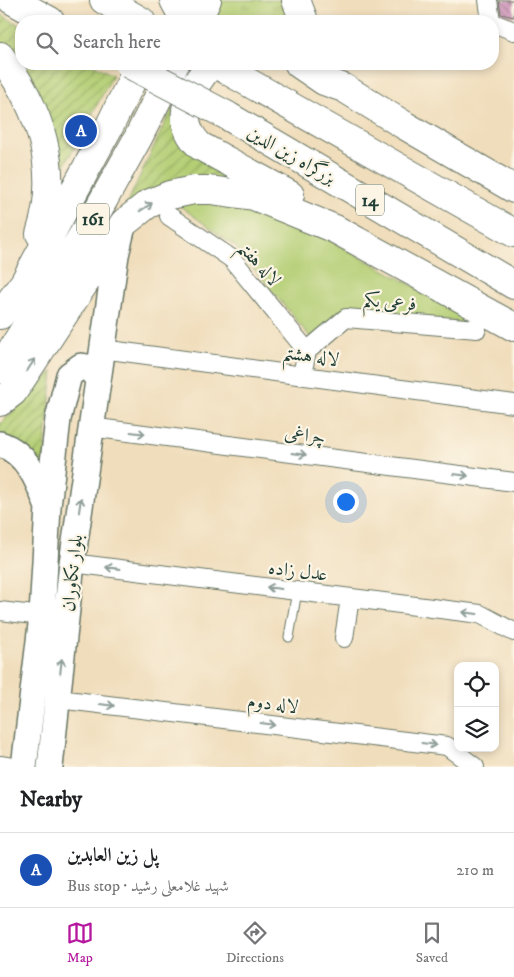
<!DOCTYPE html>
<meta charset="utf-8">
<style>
body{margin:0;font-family:"IM FELL DW Pica",Amiri,serif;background:#f6f6f6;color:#202124}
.controls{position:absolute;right:15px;bottom:15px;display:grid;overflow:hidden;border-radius:10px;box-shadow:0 2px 8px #0003}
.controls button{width:45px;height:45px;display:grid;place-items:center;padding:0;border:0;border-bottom:1px solid #e0e0e0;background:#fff;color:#202124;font:25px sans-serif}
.you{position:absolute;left:345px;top:501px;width:18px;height:18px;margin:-12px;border:4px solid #fff;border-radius:50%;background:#1a73e8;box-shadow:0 0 0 8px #1a73e833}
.badge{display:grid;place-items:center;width:32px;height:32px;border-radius:50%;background:#b5179e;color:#fff;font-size:16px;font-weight:700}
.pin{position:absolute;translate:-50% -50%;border:2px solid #fff;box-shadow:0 1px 5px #0006}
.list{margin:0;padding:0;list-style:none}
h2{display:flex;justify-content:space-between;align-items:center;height:65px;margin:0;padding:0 20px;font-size:21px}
h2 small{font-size:16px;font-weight:400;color:#757577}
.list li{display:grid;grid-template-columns:32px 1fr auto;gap:15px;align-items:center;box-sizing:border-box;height:75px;padding:0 20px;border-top:1px solid #e0e0e0}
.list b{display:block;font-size:19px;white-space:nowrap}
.list p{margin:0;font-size:16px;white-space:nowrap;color:#757577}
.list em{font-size:16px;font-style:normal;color:#757577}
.icon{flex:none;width:28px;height:28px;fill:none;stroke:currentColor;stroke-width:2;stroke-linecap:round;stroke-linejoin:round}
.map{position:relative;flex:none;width:514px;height:767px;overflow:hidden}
.search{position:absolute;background:#fff;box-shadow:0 2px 8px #0003;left:15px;right:15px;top:15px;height:55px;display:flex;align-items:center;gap:12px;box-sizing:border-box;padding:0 18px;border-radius:20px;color:#757577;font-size:19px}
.sheet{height:140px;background:#fff}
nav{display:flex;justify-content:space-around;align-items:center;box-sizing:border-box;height:70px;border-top:1px solid #e0e0e0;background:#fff;font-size:14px;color:#757577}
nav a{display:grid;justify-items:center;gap:2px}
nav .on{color:#b5179e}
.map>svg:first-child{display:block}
.grass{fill:url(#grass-tufts);stroke:#698654}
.park{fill:#b3ce73;stroke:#698654}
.garden{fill:url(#garden-furrows);stroke:#698654}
.building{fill:url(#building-back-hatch)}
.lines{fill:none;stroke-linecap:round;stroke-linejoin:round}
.service-casing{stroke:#687563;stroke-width:11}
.minor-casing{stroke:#687563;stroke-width:20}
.secondary-casing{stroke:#687563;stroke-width:28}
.primary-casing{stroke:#687563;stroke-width:30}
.trunk-casing{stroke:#687563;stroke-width:30}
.service{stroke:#fff;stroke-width:9}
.minor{stroke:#fff;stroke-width:18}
.secondary{stroke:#fff;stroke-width:25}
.primary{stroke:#fff;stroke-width:28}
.trunk{stroke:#fff;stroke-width:28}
.trunk-bridge-casing{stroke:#687563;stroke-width:30;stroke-linecap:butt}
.trunk-bridge{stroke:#fff;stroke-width:28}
.oneway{stroke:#8f9e9a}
.labels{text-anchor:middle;stroke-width:4.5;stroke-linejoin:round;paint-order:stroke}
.shield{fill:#fcf5e5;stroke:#617469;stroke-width:1}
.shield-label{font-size:18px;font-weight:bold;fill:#1f3d34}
.street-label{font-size:19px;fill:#1f3d34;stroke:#fcf5e5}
</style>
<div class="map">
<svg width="514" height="767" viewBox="0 0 514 767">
<defs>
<pattern id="grass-tufts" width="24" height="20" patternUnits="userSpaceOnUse" patternTransform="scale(1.25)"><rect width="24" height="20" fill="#b3ce73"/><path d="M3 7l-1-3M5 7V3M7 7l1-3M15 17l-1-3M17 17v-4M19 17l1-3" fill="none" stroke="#91a85f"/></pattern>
<pattern id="garden-furrows" width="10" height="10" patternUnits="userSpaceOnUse" patternTransform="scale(1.25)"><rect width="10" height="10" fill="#b3ce73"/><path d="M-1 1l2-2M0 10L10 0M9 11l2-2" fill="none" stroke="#91a85f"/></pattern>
<pattern id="building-back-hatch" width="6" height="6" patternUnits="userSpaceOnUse" patternTransform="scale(1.25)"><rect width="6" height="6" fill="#d39ebe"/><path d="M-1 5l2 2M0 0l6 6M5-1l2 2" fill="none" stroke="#ab829b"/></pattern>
</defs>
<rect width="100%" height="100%" fill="#fcf5e5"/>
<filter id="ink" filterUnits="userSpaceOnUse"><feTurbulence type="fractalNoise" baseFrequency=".02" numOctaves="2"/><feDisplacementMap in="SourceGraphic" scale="10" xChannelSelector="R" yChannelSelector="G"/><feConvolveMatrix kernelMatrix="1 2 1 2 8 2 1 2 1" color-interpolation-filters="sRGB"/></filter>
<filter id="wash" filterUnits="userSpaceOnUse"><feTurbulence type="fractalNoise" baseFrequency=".0096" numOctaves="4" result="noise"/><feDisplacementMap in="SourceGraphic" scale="20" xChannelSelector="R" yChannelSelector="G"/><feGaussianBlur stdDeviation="1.12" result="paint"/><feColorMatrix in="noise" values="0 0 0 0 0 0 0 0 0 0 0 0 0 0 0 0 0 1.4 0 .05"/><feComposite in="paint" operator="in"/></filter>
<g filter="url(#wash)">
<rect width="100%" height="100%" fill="#f0ddbb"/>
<path class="grass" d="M218 0H284L290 21H207Z"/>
<path class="park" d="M193 197 285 216 485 325 341 310 311 338 236 247 173 201Z"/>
<path class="garden" d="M0 14 21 26V64H92L113 75 54 185 0 48Z
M172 108 178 132 254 190 122 214Z
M53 371 42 476 0 439V424Z"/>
<g id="blocks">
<path class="building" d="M514 0V17L501 14 499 0Z"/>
</g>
</g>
<g filter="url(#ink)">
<use href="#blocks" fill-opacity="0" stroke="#687563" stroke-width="1"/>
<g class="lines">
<defs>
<path id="service" d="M289 637 297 591"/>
<path id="minor" d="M488 0 491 21
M493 23 514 31
M169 216 232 259 307 351
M102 349 514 404
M302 375 307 351 346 318 477 329
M90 427 514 482
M72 563 480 614 514 632
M0 611 42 616
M344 638 350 598
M58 699 447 746 475 767
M0 765 13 767"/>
<path id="secondary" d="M0 444C27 453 38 480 47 505
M24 767 42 616 48 507 58 419 69 375 81 366 88 367 98 379
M50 767 72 563 116 255 122 230"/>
<path id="primary" d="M174 0 185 21
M296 0 304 21
M197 21 207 0
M0 56C40 107 61 170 40 234
M211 64C190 89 172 119 200 146L290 195
M299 64 324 81 344 88 404 125 514 189
M0 315 24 283 110 125 140 64
M0 369 94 217 138 138 175 64
M0 402 13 392 124 223 148 204 170 195 194 190H210L254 196 335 229 514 327"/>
<path id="trunk" d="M12 0 50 21
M104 0 141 21
M216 64 514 233
M226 115 514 285"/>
</defs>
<use href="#service" class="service-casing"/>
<use href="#minor" class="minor-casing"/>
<use href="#secondary" class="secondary-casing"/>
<use href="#primary" class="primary-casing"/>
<use href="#trunk" class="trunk-casing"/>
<use href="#service" class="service"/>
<use href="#minor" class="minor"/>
<use href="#secondary" class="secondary"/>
<use href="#primary" class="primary"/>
<use href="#trunk" class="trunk"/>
<defs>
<path id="trunk-bridge" d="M129 64 226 115"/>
</defs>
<use href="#trunk-bridge" class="trunk-bridge-casing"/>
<use href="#trunk-bridge" class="trunk-bridge"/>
</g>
<defs><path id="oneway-shaft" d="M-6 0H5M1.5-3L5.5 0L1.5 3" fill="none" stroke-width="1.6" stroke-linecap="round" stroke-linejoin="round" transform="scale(1.25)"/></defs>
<g class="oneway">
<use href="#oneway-shaft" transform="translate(146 207) rotate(-33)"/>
<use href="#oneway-shaft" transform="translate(31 365) rotate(-57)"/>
<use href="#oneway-shaft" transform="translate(138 433) rotate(7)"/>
<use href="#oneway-shaft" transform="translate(299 454) rotate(7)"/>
<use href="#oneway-shaft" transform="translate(461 475) rotate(7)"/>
<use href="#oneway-shaft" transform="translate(80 505) rotate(-82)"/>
<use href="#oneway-shaft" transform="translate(113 568) rotate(-173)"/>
<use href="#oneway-shaft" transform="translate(274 588) rotate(-173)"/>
<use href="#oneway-shaft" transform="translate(470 613) rotate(-173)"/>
<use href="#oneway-shaft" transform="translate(61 666) rotate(-84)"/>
<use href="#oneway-shaft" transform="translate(107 705) rotate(7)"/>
<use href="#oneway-shaft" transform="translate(268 724) rotate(7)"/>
<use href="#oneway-shaft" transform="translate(429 744) rotate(7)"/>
</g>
</g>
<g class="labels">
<g class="shield">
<rect x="356" y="184.5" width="28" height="31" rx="4"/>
<rect x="77" y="203.5" width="32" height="31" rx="4"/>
</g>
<g class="shield-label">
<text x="370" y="206">14</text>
<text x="93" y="225">161</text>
</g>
<g class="street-label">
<text transform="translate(292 154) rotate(30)" y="7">بزرگراه زین الدین</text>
<text transform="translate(260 263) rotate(48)" y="7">لاله هفتم</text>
<text transform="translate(390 301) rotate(5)" y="7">فرعی یکم</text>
<text transform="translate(311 355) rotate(8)" y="7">لاله هشتم</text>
<text transform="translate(305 434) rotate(7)" y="7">چراغی</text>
<text transform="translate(298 570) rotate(7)" y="7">عدل زاده</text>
<text transform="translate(71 573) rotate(-84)" y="7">بلوار تکاوران</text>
<text transform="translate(273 703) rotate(7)" y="7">لاله دوم</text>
</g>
</g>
</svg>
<div class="controls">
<button><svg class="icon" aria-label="locate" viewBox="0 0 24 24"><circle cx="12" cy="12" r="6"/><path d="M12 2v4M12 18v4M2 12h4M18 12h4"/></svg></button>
<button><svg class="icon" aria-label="layers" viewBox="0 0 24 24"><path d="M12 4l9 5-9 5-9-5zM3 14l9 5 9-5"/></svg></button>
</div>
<div class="you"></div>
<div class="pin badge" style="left:81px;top:131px;background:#1a4fb4">A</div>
<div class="search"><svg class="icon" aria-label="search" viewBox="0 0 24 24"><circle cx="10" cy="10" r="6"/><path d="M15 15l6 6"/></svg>Search here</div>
</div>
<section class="sheet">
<h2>Nearby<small></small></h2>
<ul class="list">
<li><span class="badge" style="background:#1a4fb4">A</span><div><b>پل زین العابدین</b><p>Bus stop · شهید غلامعلی رشید</p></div><em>210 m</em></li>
</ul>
</section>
<nav>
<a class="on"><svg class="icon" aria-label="map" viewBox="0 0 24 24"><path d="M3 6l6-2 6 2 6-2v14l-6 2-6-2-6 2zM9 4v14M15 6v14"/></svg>Map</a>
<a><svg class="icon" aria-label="directions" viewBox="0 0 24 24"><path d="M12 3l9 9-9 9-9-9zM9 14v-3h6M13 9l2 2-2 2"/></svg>Directions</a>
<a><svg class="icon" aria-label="saved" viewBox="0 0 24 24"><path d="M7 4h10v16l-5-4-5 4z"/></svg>Saved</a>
</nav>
